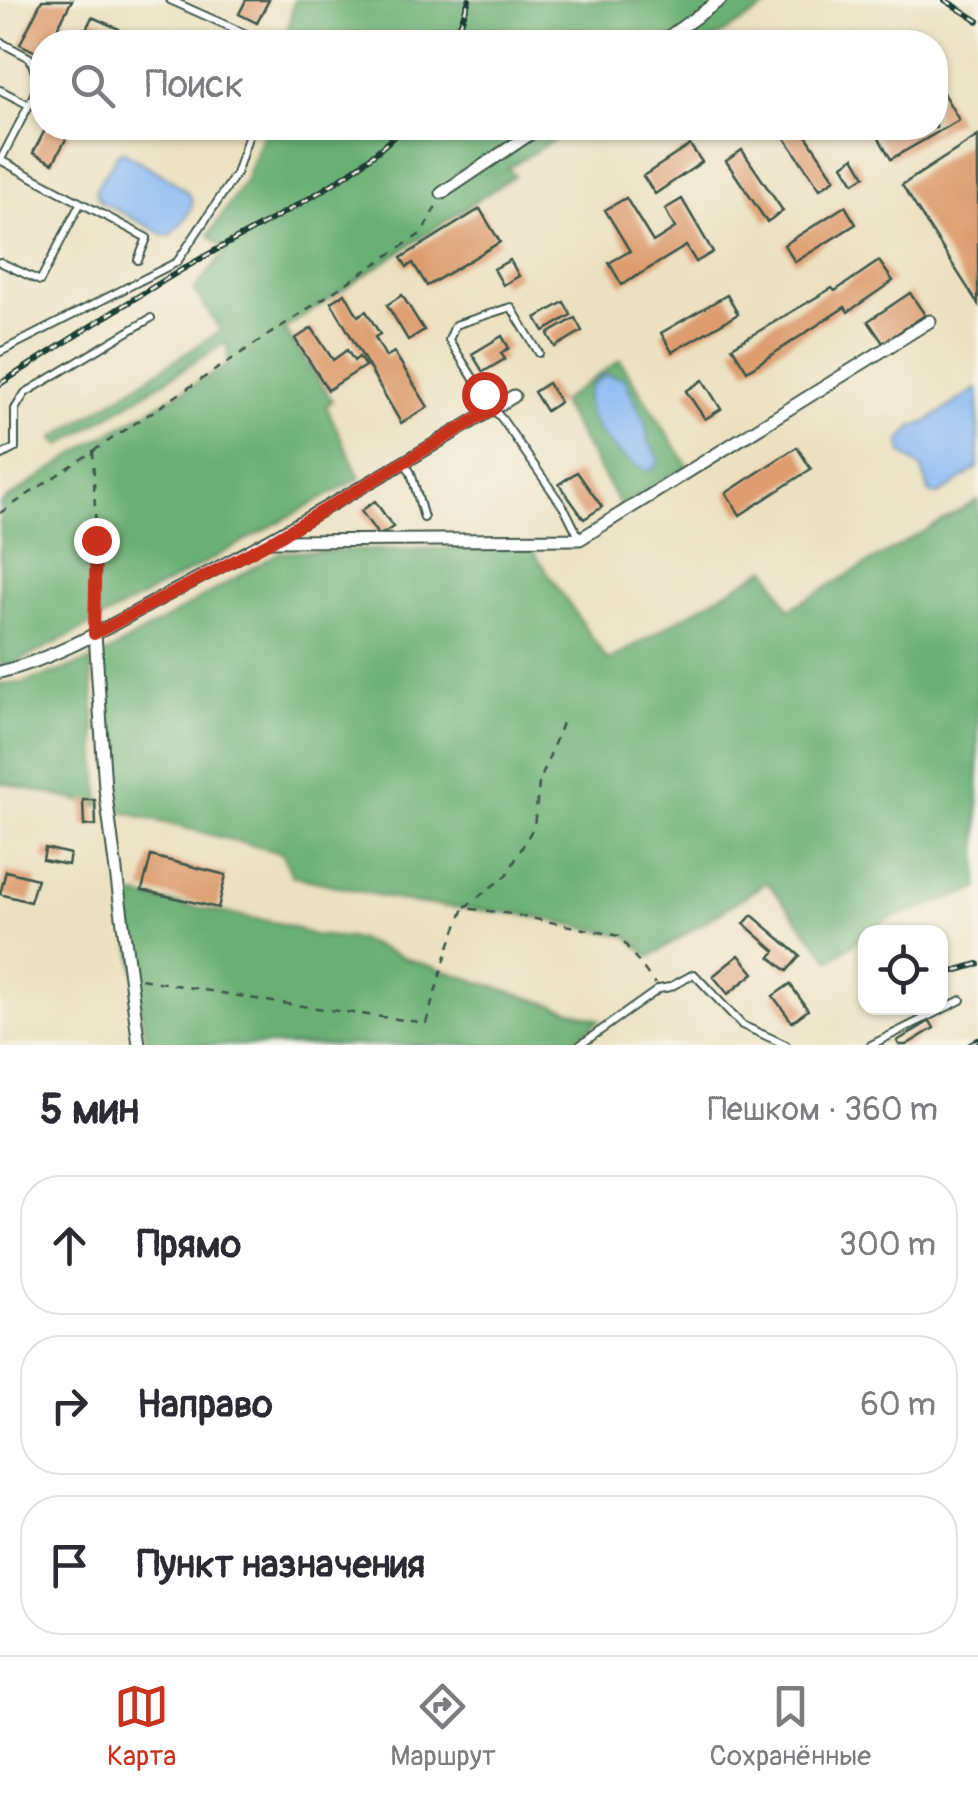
<!DOCTYPE html>
<html lang="ru">
<meta charset="utf-8">
<style>
body{margin:0;font-family:Pangolin,sans-serif;background:#f2f2f3;color:#2b2b33}
.controls{position:absolute;right:30px;bottom:30px;display:grid;overflow:hidden;border-radius:20px;box-shadow:0 2px 8px #0004}
.controls button{width:90px;height:90px;display:grid;place-items:center;padding:0;border:0;border-bottom:2px solid #e1e1e2;background:#fff;color:#2b2b33;font:50px sans-serif}
.stop{position:absolute;width:30px;height:30px;margin:-22px;border:8px solid #c8321e;border-radius:50%;background:#fff}
.stop.end{background:#c8321e;border-color:#fff;box-shadow:0 2px 10px #0008}
.list{margin:0;padding:0;list-style:none}
h2{display:flex;justify-content:space-between;align-items:center;height:130px;margin:0;padding:0 40px;font-size:42px}
h2 small{font-size:32px;font-weight:400;color:#7c7c81}
.list li{display:grid;grid-template-columns:65px 1fr auto;gap:30px;align-items:center;box-sizing:border-box;height:140px;margin:0 20px 20px;padding:0 20px;border:2px solid #e1e1e2;border-radius:40px}
.list b{display:block;font-size:38px;white-space:nowrap}
.list em{font-size:32px;font-style:normal;color:#7c7c81}
.icon{flex:none;width:55px;height:55px;fill:none;stroke:currentColor;stroke-width:2;stroke-linecap:round;stroke-linejoin:round}
.map{position:relative;flex:none;width:978px;height:1045px;overflow:hidden}
.search{position:absolute;background:#fff;box-shadow:0 2px 8px #0004;left:30px;right:30px;top:30px;height:110px;display:flex;align-items:center;gap:25px;box-sizing:border-box;padding:0 35px;border-radius:40px;color:#7c7c81;font-size:38px}
.sheet{height:610px;background:#fff}
nav{display:flex;justify-content:space-around;align-items:center;box-sizing:border-box;height:140px;border-top:2px solid #e1e1e2;background:#fff;font-size:28px;color:#7c7c81}
nav a{display:grid;justify-items:center;gap:5px}
nav .on{color:#c8321e}
.map>svg:first-child{display:block}
.forest{fill:#6bb074;stroke:#457654;stroke-width:2.5}
.water{fill:#89baf5;stroke:#547c94;stroke-width:2.5}
.building{fill:#dd9d70}
.lines{fill:none;stroke-linecap:round;stroke-linejoin:round}
.lane-casing{stroke:#3e5649;stroke-width:10}
.street-casing{stroke:#3e5649;stroke-width:15}
.path{stroke:#3e5649;stroke-width:2.5;stroke-dasharray:8 8;stroke-linecap:butt}
.lane{stroke:#fff;stroke-width:6}
.street{stroke:#fff;stroke-width:11}
.rail-casing{stroke:#1f3d34;stroke-width:6}
.rail{stroke:#f7f3e8;stroke-width:2.5;stroke-dasharray:8;stroke-linecap:butt}
.route{stroke:#c8321e;stroke-width:12}
</style>
<div class="map">
<svg width="978" height="1045" viewBox="0 0 978 1045">
<rect width="100%" height="100%" fill="#f7f3e8"/>
<filter id="ink" filterUnits="userSpaceOnUse"><feTurbulence type="fractalNoise" baseFrequency=".01" numOctaves="2"/><feDisplacementMap in="SourceGraphic" scale="20" xChannelSelector="R" yChannelSelector="G"/><feConvolveMatrix kernelMatrix="1 2 1 2 8 2 1 2 1" color-interpolation-filters="sRGB"/></filter>
<filter id="wash" filterUnits="userSpaceOnUse"><feTurbulence type="fractalNoise" baseFrequency=".0048" numOctaves="4" result="noise"/><feDisplacementMap in="SourceGraphic" scale="40" xChannelSelector="R" yChannelSelector="G"/><feGaussianBlur stdDeviation="2.25" result="paint"/><feColorMatrix in="noise" values="0 0 0 0 0 0 0 0 0 0 0 0 0 0 0 0 0 1.4 0 .05"/><feComposite in="paint" operator="in"/></filter>
<g filter="url(#wash)">
<rect width="100%" height="100%" fill="#ebe1c0"/>
<path class="forest" d="M294 0H778L709 42H285Z
M265 128H573L508 168 515 175 284 329 332 400 326 406 360 478 89 626 12 665 0 666V504L90 444 228 365 227 342 60 446 54 438 221 331 194 290 226 251 209 235 245 181Z
M620 360 688 466 621 507 560 402Z
M978 500V889L885 920 831 960 767 882 650 957 627 936 520 914 412 903 292 876 282 853 115 810 101 657 280 552 530 547 608 661 767 568 789 609Z
M91 661 100 806 0 782V684L23 683Z
M124 894 283 924 313 935 358 939 401 957 600 1020 568 1045H146Z"/>
<path class="water" d="M119 152H124C137 161 191 187 192 201 193 212 177 229 170 236L165 235 100 201 96 192 97 187Z
M605 375 624 378 646 425 649 442 659 458 657 465 650 471C625 465 579 421 588 392 590 384 599 380 605 375Z
M976 389 978 392V467L939 495 930 493 922 469 902 453 900 442 913 426 925 423Z"/>
<g id="blocks">
<path class="building" d="M42 0H72L50 42H42V55L20 44Z
M246 0H269L257 23 239 14Z
M92 17 119 29 113 42H80Z
M943 93 959 120 891 159 876 133 885 128H936V98Z
M46 128H72L53 163 33 153Z
M778 128H801L835 179 820 189Z
M978 136V304L902 185Z
M690 145 702 162 655 194 643 176Z
M742 150 783 211 767 222 726 161Z
M854 157 865 176 854 183 843 165Z
M626 198 653 242 675 228 665 209 682 199 713 252 696 262 686 246 622 285 609 263 630 251 605 210Z
M845 206 856 224 795 262 784 245Z
M480 209 500 242 427 286 413 263 407 267 401 258Z
M510 260 519 276 503 285 494 269Z
M879 261 893 281 848 312 845 307 747 371 732 347 832 288 835 291Z
M345 293 358 316 366 311 380 334 375 337 386 357 394 352 428 407 401 423 331 302Z
M910 293 925 315 883 343 868 321Z
M402 295 424 330 408 340 387 305Z
M727 295 738 314 672 352 661 333Z
M564 302 571 315 544 331 536 318Z
M575 318 582 331 555 347 548 334Z
M312 328 333 360 347 350 354 361 359 357 365 366 328 390 295 339Z
M502 336 509 348 501 353 505 359 483 372 472 354Z
M703 380 721 409 705 419 686 391Z
M548 383 560 402 546 411 534 392Z
M797 447 811 469 740 515 726 493Z
M577 472 602 507 584 519 559 484Z
M375 501 393 527 379 536 361 511Z
M83 800H95L96 825 84 826Z
M45 848 70 854 68 865 43 860Z
M151 856 226 875 218 908 142 890Z
M6 871 37 879 30 902 0 894Z
M752 915 800 956 787 971 770 957 775 951 744 924Z
M739 955 754 973 728 994 713 976Z
M790 984 808 1010 792 1022 773 996Z
M930 1021 934 1028 906 1045H899L897 1041Z"/>
</g>
</g>
<g filter="url(#ink)">
<use href="#blocks" fill-opacity="0" stroke="#3e5649" stroke-width="2.5"/>
<g class="lines">
<defs>
<path id="lane" d="M170 0 255 38 258 42
M0 42 30 58 39 83 29 105
M0 90 29 105 1 159
M0 160 147 238 138 260
M0 262 40 281 80 204
M0 352 177 262 236 174 251 128
M539 353 511 307 455 325 449 340 493 409 502 419 566 511 580 539
M0 456 15 448V409L25 393 151 318
M405 463 411 473 424 518
M580 1045 659 989 670 987 694 974 742 1025 786 1045
M871 1045 961 1000"/>
<path id="street" d="M661 42 720 0
M442 193 539 128
M270 541 580 539 930 321
M95 633 105 788 139 1045
M0 672C59 658 114 623 167 595 285 533 400 466 514 396"/>
</defs>
<use href="#lane" class="lane-casing"/>
<use href="#street" class="street-casing"/>
<path class="path" d="M93 450 96 540 95 622
M0 513 422 233 437 204
M465 907 507 875 534 826 539 784 562 723
M141 979 273 1002 426 1023 448 949 464 908 511 914 619 936 655 984"/>
<use href="#lane" class="lane"/>
<use href="#street" class="street"/>
<defs>
<path id="rail" d="M945 0 978 21
M454 42 469 0
M0 384C61 345 121 306 183 269 254 226 346 188 402 128
M940 975 978 964
M970 1045 978 1040"/>
</defs>
<use href="#rail" class="rail-casing"/>
<use href="#rail" class="rail"/>
</g>
</g>
<g class="lines" filter="url(#ink)">
<path class="route" d="M96 540 94 634 270 542 493 409 484 394"/>
</g>
</svg>
<div class="controls">
<button><svg class="icon" aria-label="locate" viewBox="0 0 24 24"><circle cx="12" cy="12" r="6"/><path d="M12 2v4M12 18v4M2 12h4M18 12h4"/></svg></button>
</div>
<div class="stop" style="left:484px;top:394px"></div>
<div class="stop end" style="left:96px;top:540px"></div>
<div class="search"><svg class="icon" aria-label="search" viewBox="0 0 24 24"><circle cx="10" cy="10" r="6"/><path d="M15 15l6 6"/></svg>Поиск</div>
</div>
<section class="sheet">
<h2>5 мин<small>Пешком · 360 m</small></h2>
<ul class="list">
<li><svg class="icon" aria-label="ahead" viewBox="0 0 24 24"><path d="M12 20V5M6 11l6-6 6 6"/></svg><div><b>Прямо</b></div><em>300 m</em></li>
<li><svg class="icon" aria-label="right" viewBox="0 0 24 24"><path d="M7 20v-9h11M14 6l5 5-5 5"/></svg><div><b>Направо</b></div><em>60 m</em></li>
<li><svg class="icon" aria-label="arrive" viewBox="0 0 24 24"><path d="M6 21V4h12l-3 4 3 4H6"/></svg><div><b>Пункт назначения</b></div></li>
</ul>
</section>
<nav>
<a class="on"><svg class="icon" aria-label="map" viewBox="0 0 24 24"><path d="M3 6l6-2 6 2 6-2v14l-6 2-6-2-6 2zM9 4v14M15 6v14"/></svg>Карта</a>
<a><svg class="icon" aria-label="directions" viewBox="0 0 24 24"><path d="M12 3l9 9-9 9-9-9zM9 14v-3h6M13 9l2 2-2 2"/></svg>Маршрут</a>
<a><svg class="icon" aria-label="saved" viewBox="0 0 24 24"><path d="M7 4h10v16l-5-4-5 4z"/></svg>Сохранённые</a>
</nav>
